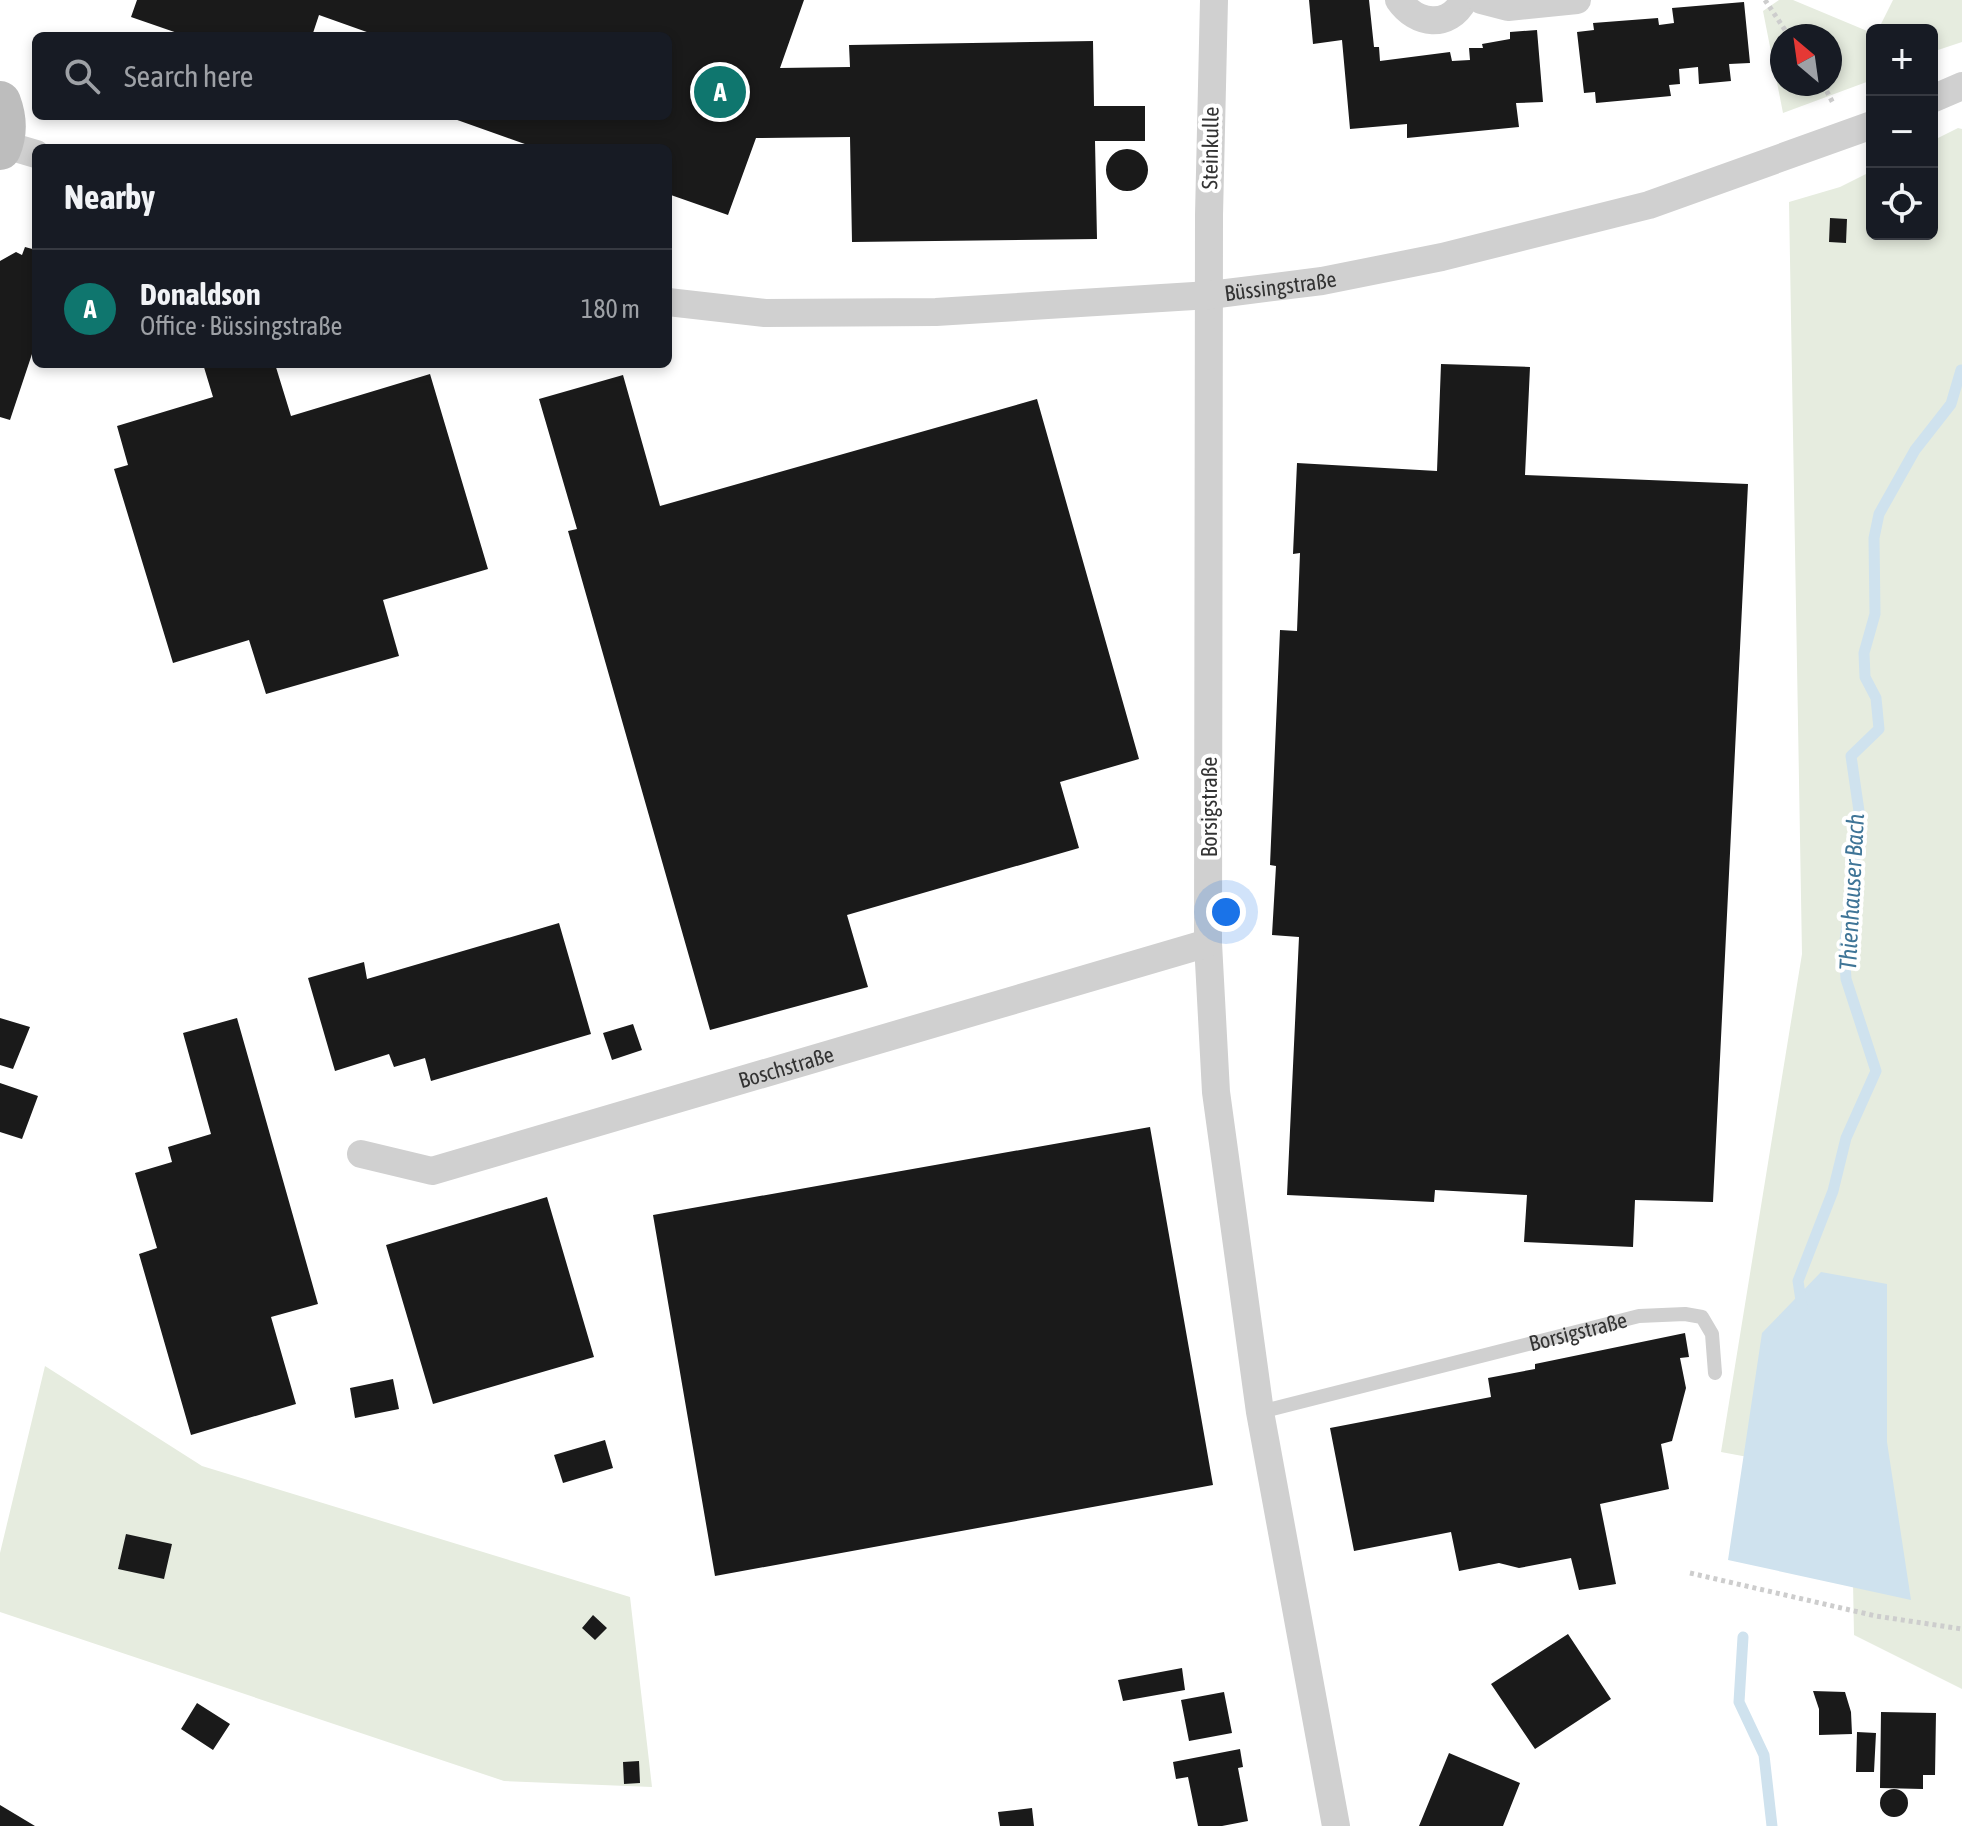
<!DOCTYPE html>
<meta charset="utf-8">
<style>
body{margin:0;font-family:"Asap Condensed",sans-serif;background:#20242c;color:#f1f3f6}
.controls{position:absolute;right:24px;top:24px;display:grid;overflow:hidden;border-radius:12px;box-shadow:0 4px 12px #0003}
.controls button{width:72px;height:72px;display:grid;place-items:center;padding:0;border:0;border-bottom:2px solid #363941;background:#171b24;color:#f1f3f6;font:40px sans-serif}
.compass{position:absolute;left:1770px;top:24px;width:72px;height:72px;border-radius:50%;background:#171b24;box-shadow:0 4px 12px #0003;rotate:331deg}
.you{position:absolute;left:1226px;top:912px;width:28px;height:28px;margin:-20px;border:6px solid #fff;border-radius:50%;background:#1a73e8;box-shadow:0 0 0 12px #1a73e833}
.badge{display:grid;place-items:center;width:52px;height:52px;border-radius:50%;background:#0f766e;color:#fff;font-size:26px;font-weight:700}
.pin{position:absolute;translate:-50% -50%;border:4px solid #fff;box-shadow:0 2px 8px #0006}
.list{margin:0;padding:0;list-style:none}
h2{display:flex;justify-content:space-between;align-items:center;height:104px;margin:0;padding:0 32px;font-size:34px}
h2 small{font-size:26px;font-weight:400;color:#9ea1a6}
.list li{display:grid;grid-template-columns:52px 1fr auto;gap:24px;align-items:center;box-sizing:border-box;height:120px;padding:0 32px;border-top:2px solid #363941}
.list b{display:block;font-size:30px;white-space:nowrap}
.list p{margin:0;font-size:26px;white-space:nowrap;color:#9ea1a6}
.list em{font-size:26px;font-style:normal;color:#9ea1a6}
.icon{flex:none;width:44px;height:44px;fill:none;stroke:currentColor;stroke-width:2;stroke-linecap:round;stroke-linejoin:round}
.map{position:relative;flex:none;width:1962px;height:1826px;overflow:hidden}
.search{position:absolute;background:#171b24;box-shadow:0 4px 12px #0003;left:32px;top:32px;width:640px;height:88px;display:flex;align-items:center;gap:20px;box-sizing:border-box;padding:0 28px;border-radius:12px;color:#9ea1a6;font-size:30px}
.panel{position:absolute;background:#171b24;box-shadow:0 4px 12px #0003;left:32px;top:144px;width:640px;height:224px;border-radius:12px}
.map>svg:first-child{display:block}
.green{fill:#e6ecdf;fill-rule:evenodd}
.water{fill:#cfe2ee}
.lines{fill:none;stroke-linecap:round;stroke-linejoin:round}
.stream{stroke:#cfe2ee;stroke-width:11}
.building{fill:#1a1a1a}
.path{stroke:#cdcdcd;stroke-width:5;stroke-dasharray:4 4;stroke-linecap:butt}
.service{stroke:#d0d0d0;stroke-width:14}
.minor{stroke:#d0d0d0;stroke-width:28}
.secondary{stroke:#bdbdbd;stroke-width:42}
.labels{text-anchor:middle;stroke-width:8;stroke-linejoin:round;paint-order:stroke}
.street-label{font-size:22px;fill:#333;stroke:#fff}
.water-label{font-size:24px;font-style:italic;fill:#3f7597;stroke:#fff}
</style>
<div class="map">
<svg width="1962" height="1826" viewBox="0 0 1962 1826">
<rect width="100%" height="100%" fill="#fff"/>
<path class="green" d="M1779 0H1793L1872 33V80L1783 113 1763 11ZM1830 36V84H1782V36Z
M1893 0H1962V42L1932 52V30H1878Z
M1958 128 1962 129V1689L1854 1635 1851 1476 1721 1452 1802 954 1789 202 1840 187 1872 171V234H1932V141Z
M45 1366 202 1466 630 1597 652 1787 504 1781 0 1612V1553Z"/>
<path class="water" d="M1821 1272 1887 1284V1442L1911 1600 1728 1560 1762 1333Z"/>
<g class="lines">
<path class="stream" d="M1802 1307 1798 1281 1833 1191 1846 1138 1876 1071 1846 979 1844 949 1860 818 1851 756 1879 729 1876 698 1865 677 1864 653 1875 614 1874 538 1879 514 1915 450 1951 404 1961 370
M1743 1637 1739 1702 1764 1755 1772 1826"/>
</g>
<path class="building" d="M137 0H804L780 68 850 67 849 45 1093 41 1094 106H1145V141H1095L1097 239 852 242 850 137 756 138 728 215 668 194V148H536L446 116H668V36H378L319 15 312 36H186L131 17Z
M1309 0H1369L1374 47H1379L1380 61 1450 52 1452 61 1470 60 1469 48H1483L1482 44 1510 39V32L1537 30 1543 102 1516 103 1519 127 1407 138V124L1350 129 1342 40 1313 44Z
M1744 2 1750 63 1729 64 1731 81 1699 84 1698 67 1679 69 1680 84 1669 85 1671 96 1596 103 1595 92 1584 93 1577 32 1594 30 1593 23 1658 18 1659 25 1674 23 1672 8Z
M1106 170a21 21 0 1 1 42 0a21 21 0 1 1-42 0Z
M1830 218 1847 219 1846 243 1829 242Z
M25 247 36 250V342L10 420 0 417V261L16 252 22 255Z
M203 364H275L291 416 430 374 488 569 383 600 399 656 266 694 249 640 173 663 114 469 128 465 117 426 213 397Z
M1441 364 1530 367 1525 475 1748 484 1713 1202 1635 1200 1633 1247 1524 1242 1527 1195 1435 1190 1434 1202 1287 1195 1299 937 1272 935 1276 866 1270 865 1280 630 1297 631 1300 553 1293 554 1297 463 1437 471Z
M623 375 660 506 1037 399 1139 759 1060 782 1079 848 847 915 868 987 710 1030 568 531 577 529 539 399Z
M559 923 591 1034 431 1081 425 1058 394 1067 389 1054 335 1071 308 978 364 962 367 979Z
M0 1018 30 1027 13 1069 0 1065Z
M237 1018 318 1304 271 1317 296 1404 191 1435 139 1254 157 1248 135 1173 172 1162 168 1147 211 1134 183 1033Z
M633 1024 642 1050 612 1060 603 1033Z
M0 1083 38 1096 22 1139 0 1132Z
M1150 1127 1213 1485 715 1576 653 1215Z
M547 1197 594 1357 433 1404 386 1245Z
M1685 1333 1689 1357 1680 1358 1686 1388 1672 1441 1661 1444 1669 1489 1600 1504 1616 1584 1579 1590 1571 1558 1519 1568 1499 1563 1459 1571 1451 1532 1354 1551 1330 1428 1491 1397 1488 1378 1535 1369V1364Z
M393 1379 399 1409 355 1418 350 1388Z
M605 1440 613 1468 563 1483 554 1455Z
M126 1534 172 1544 164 1579 118 1569Z
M593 1615 607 1628 595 1640 582 1628Z
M1568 1634 1611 1699 1535 1749 1491 1684Z
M1182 1668 1185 1690 1123 1701 1118 1680Z
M1813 1691 1845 1692 1851 1712 1852 1734 1819 1735V1709Z
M1224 1692 1232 1733 1189 1741 1181 1700Z
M197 1703 230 1724 213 1750 181 1729Z
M1881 1712 1936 1713 1935 1775H1923V1789L1880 1788Z
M1857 1732 1876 1733 1874 1772H1856Z
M1240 1749 1243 1767 1238 1768 1248 1821 1222 1826H1198L1188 1777 1176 1779 1173 1762Z
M1449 1753 1520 1783 1503 1826H1419Z
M639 1761 640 1783 624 1784 623 1762Z
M1880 1803a14 14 0 1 1 28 0a14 14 0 1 1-28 0Z
M0 1805 35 1826H0Z
M1032 1808 1034 1826H1000L998 1812Z"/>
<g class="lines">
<path class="path" d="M1765 0 1789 36
M1823 84 1834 105
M1690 1573 1876 1616 1962 1629"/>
<path class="service" id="s1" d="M1260 1412 1639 1316 1685 1314 1702 1317 1712 1334 1715 1373"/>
<g class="minor">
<path d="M1214 0 1209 215 1208 943 1216 1092 1260 1412 1336 1826"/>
<path d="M1399 0C1416 25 1449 29 1464 0"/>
<path d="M1481 0 1508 7 1577 0"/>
<path d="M1932 99 1962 86"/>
<path d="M2 144 36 154"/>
<path id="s2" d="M668 302 765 313 936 312 1210 295 1322 281 1442 257 1649 205 1872 125"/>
<path id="s3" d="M361 1154 432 1171 1208 943"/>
</g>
<path class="secondary" d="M0 102C6 118 7 133 0 149"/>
</g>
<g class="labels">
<g class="street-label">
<text transform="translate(1210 148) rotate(-89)" y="8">Steinkulle</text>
<text dy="8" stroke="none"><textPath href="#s2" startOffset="614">Büssingstraße</textPath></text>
<text transform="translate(1209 807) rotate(-90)" y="8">Borsigstraße</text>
<text dy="8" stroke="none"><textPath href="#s3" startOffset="442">Boschstraße</textPath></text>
<text dy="8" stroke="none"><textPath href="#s1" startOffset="328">Borsigstraße</textPath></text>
</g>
<g class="water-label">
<text transform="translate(1852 892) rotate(-87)" y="8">Thienhauser Bach</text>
</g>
</g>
</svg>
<div class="controls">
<button>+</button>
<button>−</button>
<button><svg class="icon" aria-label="locate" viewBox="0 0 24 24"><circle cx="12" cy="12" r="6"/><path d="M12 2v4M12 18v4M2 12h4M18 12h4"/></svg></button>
</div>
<svg class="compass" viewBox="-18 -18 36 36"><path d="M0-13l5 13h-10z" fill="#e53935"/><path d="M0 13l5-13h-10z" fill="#9ea1a6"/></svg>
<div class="you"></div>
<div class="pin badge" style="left:720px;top:92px">A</div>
<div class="search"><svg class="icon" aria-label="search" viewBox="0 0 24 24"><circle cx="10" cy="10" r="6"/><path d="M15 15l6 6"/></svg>Search here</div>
<section class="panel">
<h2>Nearby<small></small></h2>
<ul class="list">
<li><span class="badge">A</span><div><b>Donaldson</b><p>Office · Büssingstraße</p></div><em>180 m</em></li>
</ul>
</section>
</div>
